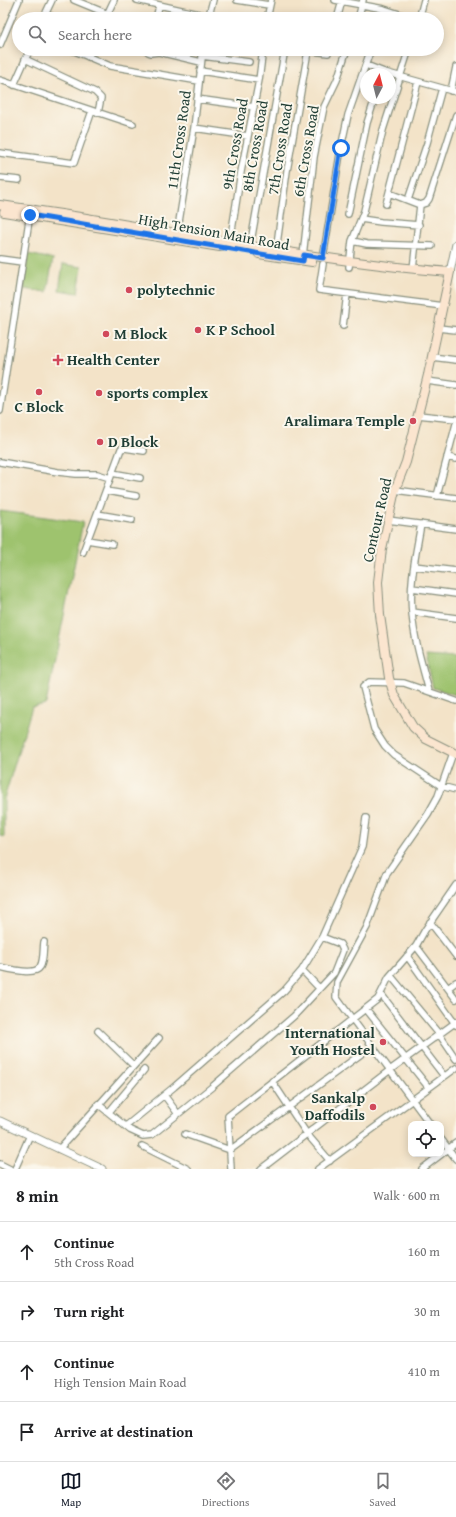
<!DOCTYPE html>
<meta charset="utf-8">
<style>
body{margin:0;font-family:"Gentium Book Plus",serif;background:#f2f2f2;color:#202124}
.controls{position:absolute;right:12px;bottom:12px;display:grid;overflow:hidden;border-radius:8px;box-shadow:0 2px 10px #0003}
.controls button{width:36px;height:36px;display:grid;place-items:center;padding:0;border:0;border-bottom:1px solid #e0e0e0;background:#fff;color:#202124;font:20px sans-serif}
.compass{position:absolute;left:360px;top:68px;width:36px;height:36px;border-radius:50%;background:#fff;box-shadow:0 2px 10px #0003;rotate:7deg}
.stop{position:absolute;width:12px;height:12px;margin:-9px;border:3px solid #1a73e8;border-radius:50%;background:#fff}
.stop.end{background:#1a73e8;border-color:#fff;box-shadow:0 1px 4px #0008}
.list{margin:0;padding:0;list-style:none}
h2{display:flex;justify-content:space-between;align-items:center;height:52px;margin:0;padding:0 16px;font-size:17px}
h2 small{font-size:13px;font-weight:400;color:#757577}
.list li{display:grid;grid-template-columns:26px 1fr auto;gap:12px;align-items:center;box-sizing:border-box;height:60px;padding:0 16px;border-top:1px solid #e0e0e0}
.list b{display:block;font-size:15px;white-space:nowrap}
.list p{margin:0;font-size:13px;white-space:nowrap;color:#757577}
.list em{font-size:13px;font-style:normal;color:#757577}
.icon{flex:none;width:22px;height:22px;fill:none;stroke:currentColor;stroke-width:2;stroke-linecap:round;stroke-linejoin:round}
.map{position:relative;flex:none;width:456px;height:1169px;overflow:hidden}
.search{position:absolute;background:#fff;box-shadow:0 2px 10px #0003;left:12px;right:12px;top:12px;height:44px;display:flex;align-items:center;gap:10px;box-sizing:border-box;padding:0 14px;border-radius:22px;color:#757577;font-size:15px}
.sheet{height:292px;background:#fff}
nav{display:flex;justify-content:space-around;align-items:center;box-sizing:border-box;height:56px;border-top:1px solid #e0e0e0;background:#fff;font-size:11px;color:#757577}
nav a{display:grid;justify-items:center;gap:2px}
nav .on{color:#111827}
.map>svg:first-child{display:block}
.green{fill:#9ec36e;stroke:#5e8051}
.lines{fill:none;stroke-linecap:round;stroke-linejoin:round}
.minor-casing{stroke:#89907e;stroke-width:8}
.tertiary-casing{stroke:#89907e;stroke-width:9}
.secondary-casing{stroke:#89907e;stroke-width:10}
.minor{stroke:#fff;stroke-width:5.5}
.tertiary{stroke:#fff;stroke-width:7}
.secondary{stroke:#fbe5cf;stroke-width:8}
.route{stroke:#1a73e8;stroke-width:5}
.poi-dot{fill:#d1495b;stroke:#fbf7ec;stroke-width:1.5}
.labels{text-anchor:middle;stroke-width:4;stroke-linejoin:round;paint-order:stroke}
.street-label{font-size:15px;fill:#1f3d34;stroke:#fbf7ec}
.poi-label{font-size:15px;font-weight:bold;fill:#1f3d34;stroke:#fbf7ec;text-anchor:start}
</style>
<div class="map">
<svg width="456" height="1169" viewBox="0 0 456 1169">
<rect width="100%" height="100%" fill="#fbf7ec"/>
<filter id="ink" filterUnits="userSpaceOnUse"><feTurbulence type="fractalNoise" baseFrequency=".025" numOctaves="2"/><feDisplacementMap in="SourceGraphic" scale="8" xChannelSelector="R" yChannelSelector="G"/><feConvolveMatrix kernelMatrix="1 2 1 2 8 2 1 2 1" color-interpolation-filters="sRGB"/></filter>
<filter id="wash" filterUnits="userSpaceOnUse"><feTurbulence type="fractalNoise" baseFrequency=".012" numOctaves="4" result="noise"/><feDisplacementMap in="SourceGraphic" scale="16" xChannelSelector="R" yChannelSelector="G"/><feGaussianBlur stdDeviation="0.9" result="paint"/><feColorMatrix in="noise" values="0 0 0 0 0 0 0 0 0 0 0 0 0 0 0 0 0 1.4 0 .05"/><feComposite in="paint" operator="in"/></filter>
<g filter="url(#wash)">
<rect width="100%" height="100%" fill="#f3e3c8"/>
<path class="green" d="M28 254 53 259 47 292 24 289Z
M63 264 82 267 78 293 59 290Z
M0 511 83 522 46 704 32 707 4 799V837L0 836Z
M426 656 456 658V695L433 688Z"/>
</g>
<g filter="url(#ink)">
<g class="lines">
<defs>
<path id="minor" d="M74 0 108 14
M137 0 208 16
M237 0 269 5
M335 0 384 9 415 19
M46 14 57 19
M43 19 52 0
M105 19 114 0
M156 19 159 6
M208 19 213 0
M267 19 271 0
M337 19 342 1
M358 19 363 0
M381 19 384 9
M419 19 424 0
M0 45 19 0
M70 49 110 66 199 81
M148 49V52L151 53 159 52 201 62
M298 49 328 53 329 49
M202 56 249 62
M88 57 92 49
M25 59 95 92 101 98 98 113
M366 65 384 72 456 92
M200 71 259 80
M0 80 133 124
M14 85 30 49
M451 91 456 67
M197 99 254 107
M194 128 248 136
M0 153 74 163 92 111
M0 178 19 180
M389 193 420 205 413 269
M408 200 427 143 442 88
M386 204 418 82
M420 205 426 203 429 199 456 115
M348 214 367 123 375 98
M361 219 381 222 419 225
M177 234 194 128 203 49
M352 241 367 244 432 246
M230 243 241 172 259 80 263 49
M250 247 285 49
M276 251 287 171 308 51
M303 256 314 157 324 107 337 80 347 49
M323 258 341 148 348 115 371 49
M0 259 22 262
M323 264 319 290 443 306
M349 267 352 241 364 211 383 130 409 49
M343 326 347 294
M438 328 456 330
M432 357 456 360
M427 381 456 385
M0 411 30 214
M418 415 456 419
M447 457 456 459
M0 462 58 472 76 474H97L110 478
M112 473 140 478
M395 490 456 498
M106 491 136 496
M437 496 456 424
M97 514 132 520
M388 520 456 529
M421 524C416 554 409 583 412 613 414 639 422 665 429 691
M87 540 112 544
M83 552 121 449 125 448 144 451
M414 566 456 571
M412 588 456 594
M412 612 456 618
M456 701 404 683 369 682 363 687 374 729 385 746 394 755 441 786 456 790
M430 922 456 956
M416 946 456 999
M407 956 456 1025
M0 967C9 969 35 976 40 967 44 961 43 949 44 942
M302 970 319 988
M391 976 439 1034 456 1059
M448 988 456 982
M381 994 444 1076
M366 1009 429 1088
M98 1031 133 1065
M272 1081 307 1134 330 1161
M164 1095 178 1114
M98 1104 130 1130 143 1136 152 1135 213 1086 294 1016 334 973 343 950 340 944 322 937
M109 1112 144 1070
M430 1124 336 997 337 982 367 927 387 873 428 814 438 796 453 753
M126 1126 174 1087 284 991 302 970 322 937 362 847 366 818
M185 1134 230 1150 372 1046
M441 1139 456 1159
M142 1146 188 1169
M59 1149 159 1038
M0 1164 10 1169
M15 1169 30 1135
M231 1169 228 1116 378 999 389 977 416 946 425 930 456 885
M261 1169 390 1070 456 1022
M318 1169 456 1068
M422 1169 456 1143"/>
<path id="tertiary" d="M450 272 456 244
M0 1121 102 1169"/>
<path id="secondary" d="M0 205C150 225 298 260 450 272L428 375 406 462 395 490 382 549 378 582 380 615 389 678 394 695 413 727 426 739 456 754
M4 212 220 247
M259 254 312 262"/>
</defs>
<use href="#minor" class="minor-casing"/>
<use href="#tertiary" class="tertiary-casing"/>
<use href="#secondary" class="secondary-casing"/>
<use href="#minor" class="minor"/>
<use href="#tertiary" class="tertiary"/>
<use href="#secondary" class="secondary"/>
</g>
</g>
<g class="lines" filter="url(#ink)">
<path class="route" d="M30 215 291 259 303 261 304 255 323 258 341 148"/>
</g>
<g class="poi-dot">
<circle cx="129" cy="290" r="4"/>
<circle cx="198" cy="330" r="4"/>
<circle cx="106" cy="334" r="4"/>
<path d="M56 354h4v4h4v4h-4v4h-4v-4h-4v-4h4z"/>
<circle cx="39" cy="392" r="4"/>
<circle cx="99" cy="393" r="4"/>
<circle cx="413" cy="421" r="4"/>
<circle cx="100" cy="442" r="4"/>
<circle cx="383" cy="1042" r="4"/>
<circle cx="373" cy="1107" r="4"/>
</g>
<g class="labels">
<g class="street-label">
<text transform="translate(179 140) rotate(-82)" y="5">11th Cross Road</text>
<text transform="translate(235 144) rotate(-80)" y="5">9th Cross Road</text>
<text transform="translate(255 146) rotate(-80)" y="5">8th Cross Road</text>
<text transform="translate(280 149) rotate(-81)" y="5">7th Cross Road</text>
<text transform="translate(306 151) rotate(-80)" y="5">6th Cross Road</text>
<text transform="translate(214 232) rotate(10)" y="5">High Tension Main Road</text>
<text transform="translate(377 520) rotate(-77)" y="5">Contour Road</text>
</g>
<g class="poi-label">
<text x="137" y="295">polytechnic</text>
<text x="206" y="335">K P School</text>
<text x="114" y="339">M Block</text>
<text x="67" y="365">Health Center</text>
<text x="107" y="398">sports complex</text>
<text x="39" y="412" text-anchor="middle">C Block</text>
<text x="405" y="426" text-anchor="end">Aralimara Temple</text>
<text x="108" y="447">D Block</text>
<text x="375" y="1038" text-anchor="end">International<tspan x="375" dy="17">Youth Hostel</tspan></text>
<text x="365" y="1103" text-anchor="end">Sankalp<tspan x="365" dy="17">Daffodils</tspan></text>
</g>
</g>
</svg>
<div class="controls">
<button><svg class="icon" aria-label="locate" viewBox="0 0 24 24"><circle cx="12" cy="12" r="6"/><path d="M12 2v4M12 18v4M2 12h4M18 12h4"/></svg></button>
</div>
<svg class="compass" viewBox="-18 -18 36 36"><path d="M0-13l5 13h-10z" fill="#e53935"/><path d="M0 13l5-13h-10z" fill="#757577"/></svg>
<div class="stop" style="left:341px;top:148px"></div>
<div class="stop end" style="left:30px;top:215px"></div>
<div class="search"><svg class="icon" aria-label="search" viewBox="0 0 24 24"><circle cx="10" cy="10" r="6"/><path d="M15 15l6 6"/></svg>Search here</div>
</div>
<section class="sheet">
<h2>8 min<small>Walk · 600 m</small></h2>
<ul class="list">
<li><svg class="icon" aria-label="ahead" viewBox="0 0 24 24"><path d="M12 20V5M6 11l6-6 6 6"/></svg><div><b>Continue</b><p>5th Cross Road</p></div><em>160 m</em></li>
<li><svg class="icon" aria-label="right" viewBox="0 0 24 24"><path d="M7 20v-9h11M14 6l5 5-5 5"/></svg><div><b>Turn right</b></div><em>30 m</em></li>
<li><svg class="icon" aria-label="ahead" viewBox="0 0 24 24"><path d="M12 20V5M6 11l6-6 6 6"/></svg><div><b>Continue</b><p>High Tension Main Road</p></div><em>410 m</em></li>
<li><svg class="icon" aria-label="arrive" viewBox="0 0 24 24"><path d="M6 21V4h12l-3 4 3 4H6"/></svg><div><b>Arrive at destination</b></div></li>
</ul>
</section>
<nav>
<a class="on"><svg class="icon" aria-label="map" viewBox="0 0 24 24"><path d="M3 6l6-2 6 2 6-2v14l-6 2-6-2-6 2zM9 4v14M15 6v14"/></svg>Map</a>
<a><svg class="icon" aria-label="directions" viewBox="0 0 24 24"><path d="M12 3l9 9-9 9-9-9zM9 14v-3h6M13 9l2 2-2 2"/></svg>Directions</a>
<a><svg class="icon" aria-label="saved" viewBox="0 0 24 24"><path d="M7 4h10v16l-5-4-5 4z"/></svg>Saved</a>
</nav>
